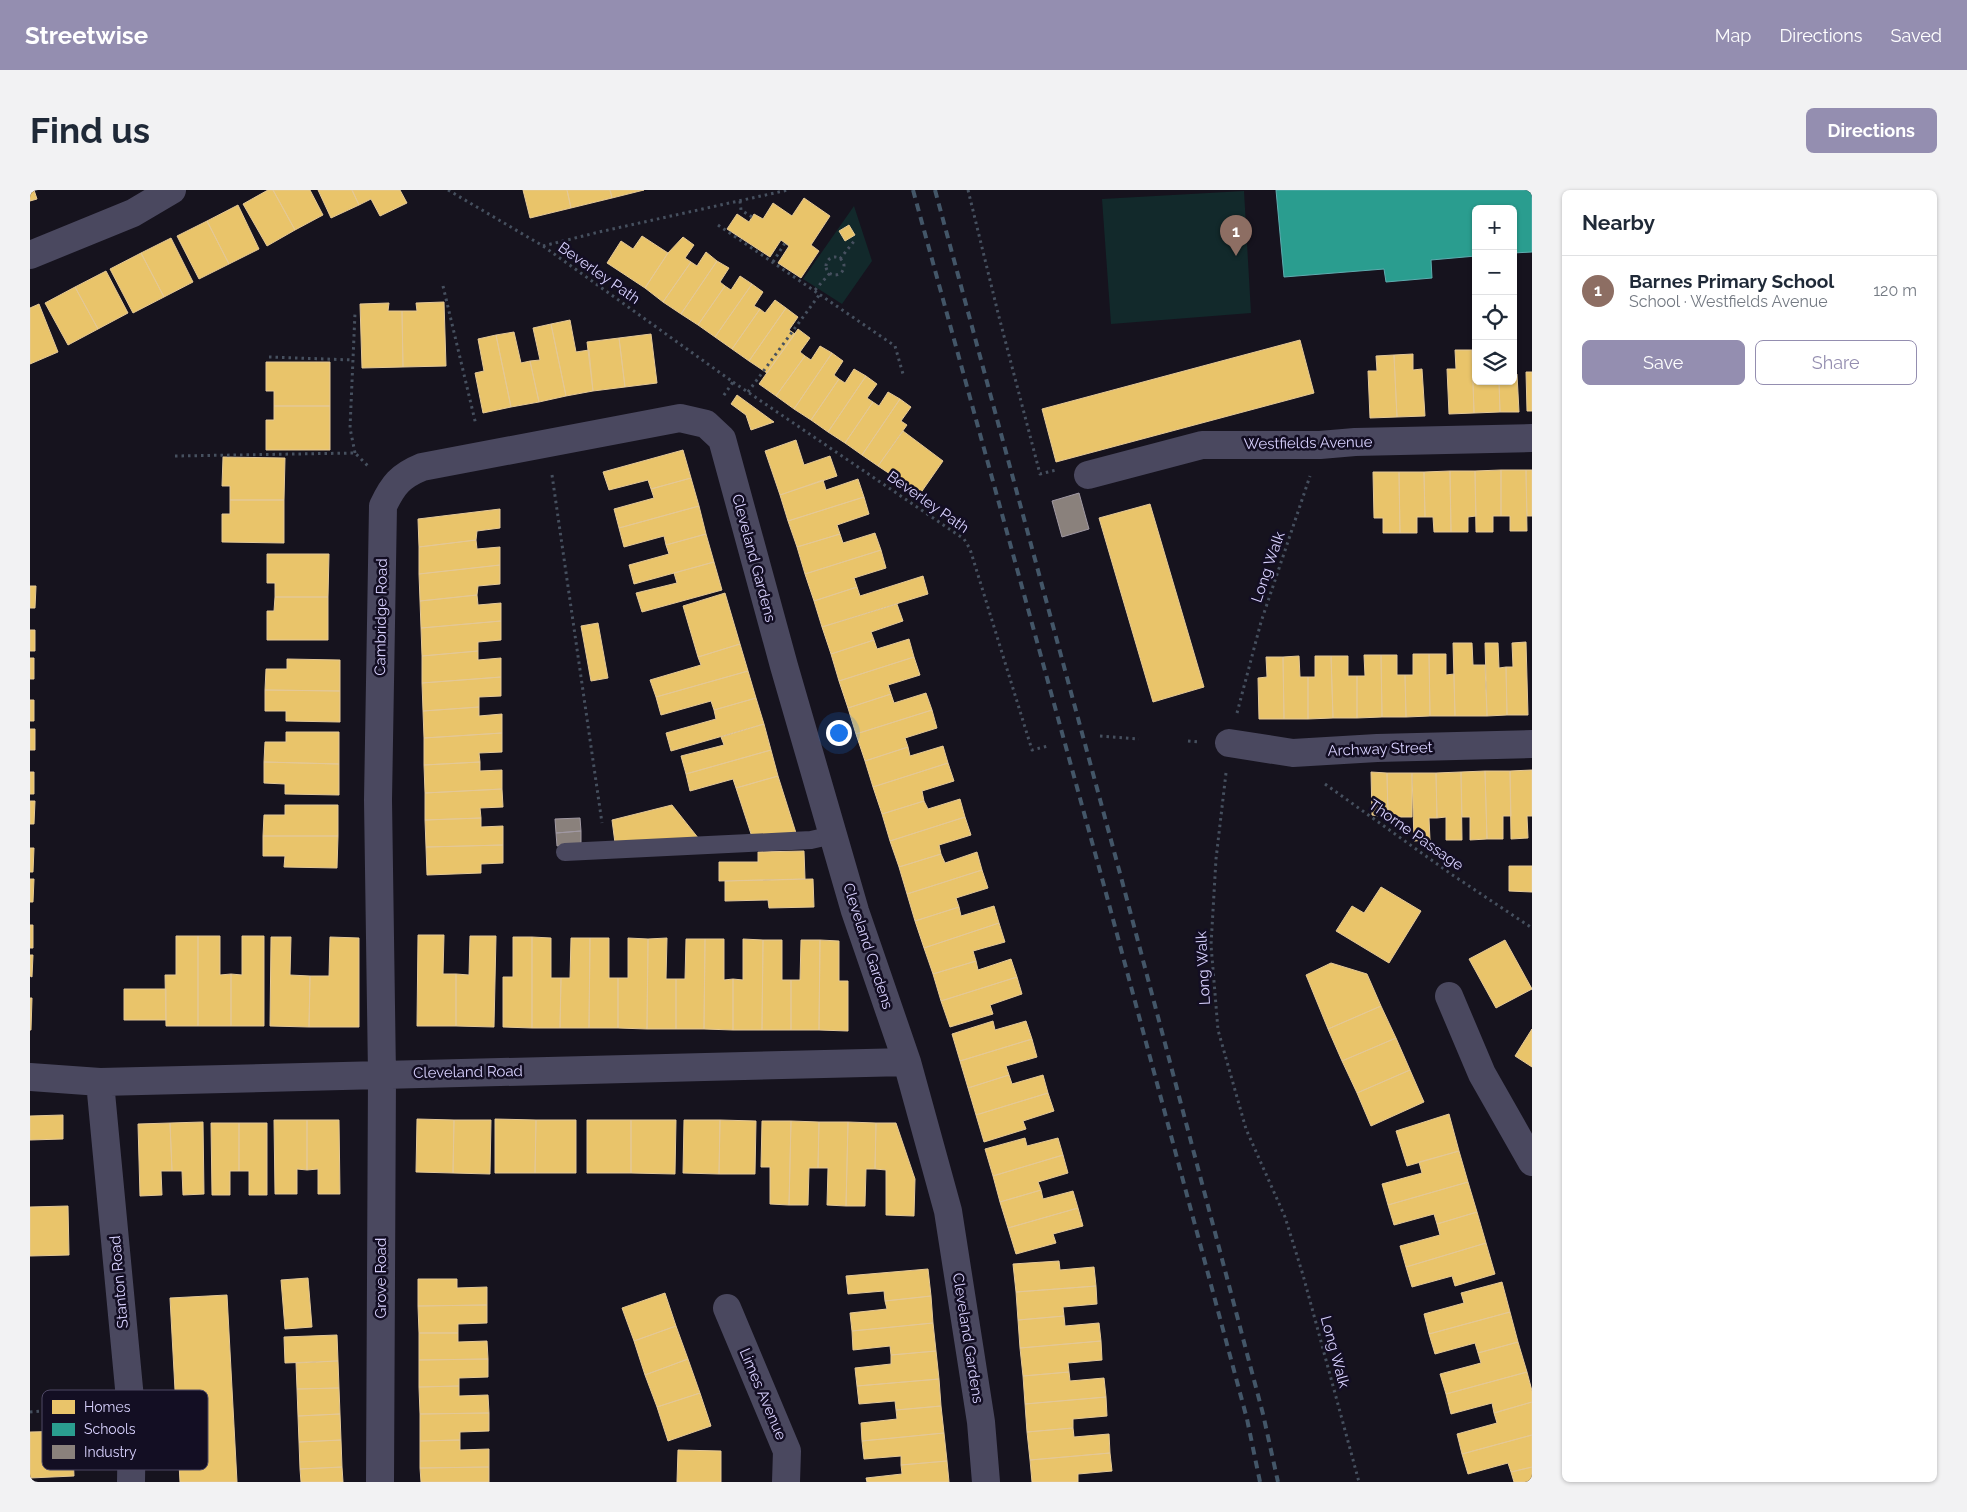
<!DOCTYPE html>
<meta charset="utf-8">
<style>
body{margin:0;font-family:Raleway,sans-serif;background:#f2f2f3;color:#1f2937}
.controls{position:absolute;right:15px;top:15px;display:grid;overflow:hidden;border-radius:8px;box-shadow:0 1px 4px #0004}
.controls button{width:45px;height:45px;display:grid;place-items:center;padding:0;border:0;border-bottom:1px solid #e0e1e3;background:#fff;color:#1f2937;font:25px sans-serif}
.you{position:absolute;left:808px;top:542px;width:18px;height:18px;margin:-12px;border:4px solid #fff;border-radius:50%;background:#1a73e8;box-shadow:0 0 0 8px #1a73e833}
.badge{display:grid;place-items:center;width:32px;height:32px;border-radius:50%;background:#948eb0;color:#fff;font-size:16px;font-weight:700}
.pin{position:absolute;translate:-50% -41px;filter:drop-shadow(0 1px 2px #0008)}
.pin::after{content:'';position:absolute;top:26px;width:18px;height:15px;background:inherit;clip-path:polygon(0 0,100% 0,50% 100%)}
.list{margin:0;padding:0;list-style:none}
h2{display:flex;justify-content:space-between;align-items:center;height:65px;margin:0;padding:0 20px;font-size:21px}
h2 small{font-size:16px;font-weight:400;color:#747a83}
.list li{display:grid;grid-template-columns:32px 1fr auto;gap:15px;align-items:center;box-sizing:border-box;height:70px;padding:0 20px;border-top:1px solid #e0e1e3}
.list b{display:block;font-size:19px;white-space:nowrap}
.list p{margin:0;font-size:16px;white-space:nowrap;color:#747a83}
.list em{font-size:16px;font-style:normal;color:#747a83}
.actions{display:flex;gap:10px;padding:15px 20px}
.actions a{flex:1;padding:11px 0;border:1px solid #948eb0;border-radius:8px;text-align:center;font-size:18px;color:#948eb0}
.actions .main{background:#948eb0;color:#fff}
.icon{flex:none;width:28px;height:28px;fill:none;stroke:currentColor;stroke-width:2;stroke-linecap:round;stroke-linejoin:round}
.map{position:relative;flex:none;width:1502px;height:1292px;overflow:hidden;border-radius:8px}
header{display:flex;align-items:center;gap:30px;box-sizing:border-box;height:70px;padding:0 25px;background:#948eb0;color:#fff}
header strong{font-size:24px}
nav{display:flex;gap:28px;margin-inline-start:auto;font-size:18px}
.intro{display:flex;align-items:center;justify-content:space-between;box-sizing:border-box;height:120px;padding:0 30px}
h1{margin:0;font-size:35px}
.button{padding:12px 22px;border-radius:8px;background:#948eb0;color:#fff;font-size:18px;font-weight:700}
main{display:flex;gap:30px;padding:0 30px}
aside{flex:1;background:#fff;border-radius:8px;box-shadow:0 1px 4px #0004}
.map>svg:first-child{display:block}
.green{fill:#12292b}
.homes{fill:#e9c46a;stroke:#e4c896}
.schools{fill:#2a9d8f;stroke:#5eadb0}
.industry{fill:#8a817c;stroke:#a199a3}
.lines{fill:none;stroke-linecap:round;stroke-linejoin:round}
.path{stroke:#46505f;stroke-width:3;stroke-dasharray:2.5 4;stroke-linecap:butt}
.service{stroke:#4a485f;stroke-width:18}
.minor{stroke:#4a485f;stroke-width:28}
.rail{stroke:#435668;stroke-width:4;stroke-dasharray:8 6;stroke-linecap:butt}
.labels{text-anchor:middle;stroke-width:5;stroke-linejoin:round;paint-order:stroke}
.street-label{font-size:15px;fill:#d8d1fe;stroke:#130e23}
.key{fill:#130e23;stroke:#4e4865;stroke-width:1}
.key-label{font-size:14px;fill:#d8d1fe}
</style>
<header>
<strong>Streetwise</strong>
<nav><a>Map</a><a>Directions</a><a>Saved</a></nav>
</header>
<div class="intro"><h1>Find us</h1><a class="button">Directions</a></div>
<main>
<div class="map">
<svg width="1502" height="1292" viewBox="0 0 1502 1292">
<rect width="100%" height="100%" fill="#16131e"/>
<path class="green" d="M1214 1 1221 123 1081 134 1072 9Z
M824 16 842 71 812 114 773 89Z"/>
<path class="homes" d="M0 0H4L7 9 0 11Z
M238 0H243L265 40 237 56 213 14Z
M243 0H280L293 25 265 40Z
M288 0H322L329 15 301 28Z
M322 0H370L377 13 350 26 341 9 329 15Z
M493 0H537L541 18 500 28Z
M537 0H580L582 8 541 18Z
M580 0H614L582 8Z
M774 8 800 26 781 55 789 61 771 88 748 73 759 56 751 50 740 67 697 39 707 24 719 32 724 24 733 29 743 13 762 26Z
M208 15 229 59 199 74 177 31Z
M177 31 199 74 169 89 147 46Z
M819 35 825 45 815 51 809 41Z
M612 46 638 63 615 98 577 73 591 51 603 59Z
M653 47 664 55 655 68 661 72 633 112 615 98 638 63Z
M141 48 163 92 134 107 111 63Z
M676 62 687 71 651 124 633 112 661 72 667 76Z
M111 63 134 107 103 123 80 79Z
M687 71 699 78 690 92 695 96 668 135 651 124Z
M76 81 98 123 68 139 45 97Z
M710 86 722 94 685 147 668 135 695 96 701 100Z
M722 94 733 102 724 116 730 119 702 159 685 147Z
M45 97 68 139 38 155 15 113Z
M745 110 756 118 719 171 702 159 730 119 735 123Z
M414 112 416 176 373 177 372 121H387L386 113Z
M359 113 358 121H372L373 177 332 178 330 114Z
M9 114 28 162 0 174V118Z
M756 118 768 127 759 140 765 144 737 183 719 171Z
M540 130 546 162 559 160 563 201 536 206 521 134Z
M521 134 536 206 509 212 500 171 510 170 503 138Z
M768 139 780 148 770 162 775 166 746 206 729 194Z
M484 142 491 173 500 171 509 212 481 217 466 145Z
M621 144 627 193 595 197 589 148Z
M466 145 481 217 453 223 445 183 454 181 448 149Z
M589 148 595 197 563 201 557 152Z
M1270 150 1284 203 1026 272 1012 219Z
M790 156 802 163 764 219 746 206 775 166 781 170Z
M1425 160H1442L1444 223 1419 224 1417 179H1426Z
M1442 160H1446V191H1469L1470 222 1444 223Z
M802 163 813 171 804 185 809 189 781 230 764 219Z
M1383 164V180L1392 179 1395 226 1367 227 1364 165Z
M1364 165 1367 227 1340 228 1338 181H1347L1346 166Z
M236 172H300V216H244V201H236Z
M824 179 836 186 798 242 781 230 809 189 815 193Z
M1496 182H1502V221H1497Z
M1483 184H1487L1489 222H1470L1469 191H1483Z
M836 186 847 194 837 208 843 212 815 253 798 242Z
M858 202 870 209 832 265 815 253 843 212 849 216Z
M707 205 744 232 721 240 716 225 701 214Z
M870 209 881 217 871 231 877 235 848 276 832 265Z
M244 216H300V260H236V230H244Z
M873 241 913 271 890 304 848 276Z
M766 250 774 275 800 266 807 286 750 305 735 261Z
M653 260 661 288 621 299 618 290 579 300 573 282Z
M193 267 255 268 254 310H200V296H192Z
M1471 280H1496L1497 341H1480V326H1471Z
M1471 280V326H1463V342H1446L1445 281Z
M1496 280H1502V326H1497Z
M1420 281H1445L1446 326 1438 327V342H1421Z
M1420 281 1421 342H1404L1403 327H1395L1394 282Z
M1343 282H1369L1370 343H1353V328H1344Z
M1369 282H1394L1395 327H1387V343H1370Z
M661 288 669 316 589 338 584 319 624 308 621 299Z
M828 289 834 307 758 331 750 305 793 290 796 300Z
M834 307 839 324 807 335 810 344 767 357 758 331Z
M200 310H254V353L192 352V324H200Z
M1120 314 1174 497 1123 512 1069 328Z
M669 316 676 344 636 355 634 346 594 357 589 338Z
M470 319V338L447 341 446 350 389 357 388 329Z
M845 343 851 360 775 384 767 357 810 344 813 353Z
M676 344 684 372 604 394 599 375 639 364 636 355Z
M446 350 447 359 470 357V375L389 384V357Z
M851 360 856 378 824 388 827 397 784 411 775 384Z
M237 364H299L298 407H245V393H237Z
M684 372 692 400 612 422 606 403 647 393 644 383Z
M470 375V394L448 396 447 405 390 411 389 384Z
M893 386 898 404 792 437 784 411 827 397 830 406Z
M0 396H6L5 418H0Z
M695 403 710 454 668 467 653 416Z
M447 405 448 415 471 413V431L391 438 390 411Z
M245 407H298V450H237V421H244Z
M867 414 873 431 841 442 844 450 801 464 792 437Z
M471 431V450L448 452V461L392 466 391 438Z
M568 433 578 488 561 491 551 436Z
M0 440H5V461H0Z
M879 449 884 467 809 491 801 464 844 450 847 459Z
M1496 452 1498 525H1477L1476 477H1483L1482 453Z
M1423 453H1442L1443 475H1455L1457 526H1425Z
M1455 453H1468L1469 478 1476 477 1477 525 1457 526Z
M710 454 718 481 626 507 620 490 671 475 668 467Z
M448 461V470L471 468V487L392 493V466Z
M1383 464H1399L1400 526 1376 527 1375 485H1383Z
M1399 464H1416V485L1424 484 1425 526H1400Z
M1334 465H1351L1352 527 1327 528V486H1335Z
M1351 465H1367V485H1375L1376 527H1352Z
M1269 466 1270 487H1278V529H1254L1253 467Z
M1285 466H1301L1303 528 1278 529V487H1285Z
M1301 466H1318V486H1327V528H1303Z
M884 467 890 485 858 495 861 504 818 518 809 491Z
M1236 467H1253L1254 529H1229L1228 488 1237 487Z
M0 468H4V489H0Z
M257 469 310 470V501L235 500 236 479H257Z
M718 481 726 508 684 520 681 511 631 525 626 507Z
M471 487V506L449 507V517L393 521 392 493Z
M235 500 310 501V532L256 531V521H235Z
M896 503 902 520 826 544 818 518 861 504 864 513Z
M726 508 734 534 641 561 636 543 686 529 684 520Z
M0 510H4V531H0Z
M449 517V526L472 524V543L394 548 393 521Z
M902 520 907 538 875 548 878 557 835 571 826 544Z
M734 534 741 560 656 584 651 566 694 555 691 547Z
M0 539H5V560H0Z
M256 542H309V574L234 572 235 552H256Z
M472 543V562L449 563 450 572 394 575V548Z
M913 556 918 573 843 597 835 571 878 557 880 566Z
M741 560 748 586 706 598 703 589 660 601 656 584Z
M234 572 309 574V605L255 604V594L234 593Z
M450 572V581L472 580V599L395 603 394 575Z
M918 573 924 591 892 601 894 611 852 624 843 597Z
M1502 580V626H1497L1498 648 1481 649 1480 581Z
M1455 581H1480L1481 626H1473V649H1457Z
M1455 581 1457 649 1440 650V627H1432L1431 582Z
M0 582H4V604H0Z
M1341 582 1357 583 1358 627 1342 625Z
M1431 582 1432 650H1416V627L1407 628 1406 583Z
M1357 583H1382V627H1358Z
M1382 583H1406L1407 628H1399L1400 650 1384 651Z
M748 586 766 643 722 647 706 598Z
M472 599 473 617 450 618 451 628 395 630V603Z
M930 609 935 627 860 651 852 624 894 611 898 619Z
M0 611H5L4 634H0Z
M255 615H308V646H233L234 625H255Z
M642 615 669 649 585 653 582 630Z
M935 627 941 645 909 655 911 664 869 677 860 651Z
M451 628V637L473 636V655L396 657 395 630Z
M233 646H308L307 678 254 677 255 666H233Z
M473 655V673L451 674V683L397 685 396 657Z
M0 658H4L3 682H0Z
M774 661 775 689 689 691V672H728V662Z
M947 662 952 680 877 704 869 677 911 664 915 673Z
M1479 676H1502V702L1479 701Z
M952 680 958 698 926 708 929 717 885 731 877 704Z
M0 689H4L3 712H0Z
M783 689 784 717 739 718 738 710 695 711V691Z
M1351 697 1391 721 1359 773 1306 741 1322 716 1334 723Z
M964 716 969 733 894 758 885 731 929 717 931 726Z
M969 733 975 752 943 761 946 771 903 784 894 758Z
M0 735H3V758H0Z
M388 745H414L413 784H426V836H387Z
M146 746H168V836H136L135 785H146Z
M168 746H190V785L201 784V836H168Z
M212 746H234V836H201V784L212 785Z
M440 746H466L464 837 426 836V784L439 785Z
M241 747H261L260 785 280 786 279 837 240 836Z
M300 747 329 748V837H279L280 786H299Z
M483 747H502V838L473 837V787H483Z
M502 747 521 748V788H531L530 838H502Z
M541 748H560L559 838H530L531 788H540Z
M560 748H579V788H588V838H559Z
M598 748 618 749 617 839 588 838V788H598Z
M637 748 636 789H646V839H617L618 749Z
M656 749H675L674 839H646V789H655Z
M675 749H694V790L703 789V840L674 839Z
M713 749 733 750 732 840H703V789L713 790Z
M733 750H752V790H761V840H732Z
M771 750H790L789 840H761V790H770Z
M790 750 809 751V791H818V841L789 840Z
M1475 750 1502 799 1466 818 1439 769Z
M0 765H3L2 787 0 786Z
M981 769 987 787 911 811 903 784 946 771 948 780Z
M1301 773 1337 784 1351 816 1298 839 1276 785Z
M987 787 992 804 960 815 963 824 920 837 911 811Z
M94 799H136V830H94Z
M0 808H2L1 840H0Z
M1351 816 1366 848 1312 871 1298 839Z
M963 831 965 840 996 831 1002 849 930 871 922 844Z
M1502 839V877L1485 866Z
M1366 848 1380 880 1327 903 1312 871Z
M1002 849 1007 867 976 876 979 885 938 898 930 871Z
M1380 880 1394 912 1341 936 1327 903Z
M979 885 982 894 1013 885 1018 903 946 925 938 898Z
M1018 903 1024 921 993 931 996 939 954 952 946 925Z
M1419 924 1429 961 1377 976 1366 941Z
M33 925V949L0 950V926Z
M387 929 424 930 423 983 386 982Z
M465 929 506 930 505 983H465Z
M244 930H277V980L267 979V1004H245Z
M277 930H309L310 1004H288V979L277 980Z
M424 930H461L460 984 423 983Z
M506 930H546V983H505Z
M557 930H601V983H557Z
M601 930H646L645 984 601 983Z
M654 930H690L689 984 653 983Z
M690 930 726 931 725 984H689Z
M732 931H761L759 1015 740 1014V977H731Z
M761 931 789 932 788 978H779L778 1015H759Z
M173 932 174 1004 153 1005 152 981H142L140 933Z
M789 932H818L816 1016 797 1015 798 978H788Z
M818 932 846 933 845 979H836L835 1016H816Z
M140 933 142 981H131L132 1005 110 1006 108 934Z
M181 933H209V981H200V1005H182Z
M209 933H237V1005H219V981H209Z
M846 933H866L885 989 884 1026 856 1025V980L845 979Z
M995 948 997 956 1028 948 1033 965 963 986 955 959Z
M1429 961 1438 992 1358 1015 1352 994 1392 983 1389 972Z
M1033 965 1038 983 1008 992 1011 1000 970 1012 963 986Z
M1438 992 1447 1022 1407 1034 1404 1024 1364 1035 1358 1015Z
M1011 1000 1013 1009 1043 1001 1048 1018 978 1038 970 1012Z
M38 1016 39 1065 0 1066V1017Z
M1048 1018 1053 1036 1023 1044 1026 1053 986 1064 978 1038Z
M1447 1022 1456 1053 1376 1077 1370 1056 1410 1045 1407 1034Z
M1456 1053 1465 1084 1425 1096 1422 1086 1382 1097 1376 1077Z
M1029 1071 1030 1080 1064 1077 1066 1096 986 1102 983 1074Z
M898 1079 901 1106 855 1111 854 1101 818 1104 816 1086Z
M278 1088 282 1137 255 1139 251 1090Z
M388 1089H427V1098L457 1097V1115L388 1116Z
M1472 1092 1480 1122 1399 1144 1394 1124 1434 1113 1431 1103Z
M1066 1096 1067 1114 1033 1117 1034 1126 988 1130 986 1102Z
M635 1103 646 1136 604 1151 592 1118Z
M197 1105 207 1292H150L140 1108Z
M901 1106 903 1133 822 1141 820 1123 857 1119 855 1111Z
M457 1115V1133L428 1134V1143H389L388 1116Z
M1480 1122 1488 1152 1448 1163 1445 1153 1405 1164 1399 1144Z
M1034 1126 1035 1136 1069 1133 1071 1151 990 1158 988 1130Z
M903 1133 906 1161 861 1165 860 1156 823 1160 822 1141Z
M646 1136 658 1169 615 1185 604 1151Z
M389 1143H428V1152L457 1151 458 1169 389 1170Z
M307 1145 308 1171 255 1173 254 1147Z
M1071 1151 1072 1170 1038 1173 1039 1182 993 1186 990 1158Z
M1488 1152 1497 1182 1416 1204 1410 1184 1451 1173 1448 1163Z
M906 1161 909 1189 827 1196 825 1178 861 1174V1165Z
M458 1169V1187L429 1188V1196L389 1197V1170Z
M658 1169 670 1203 627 1217 615 1185Z
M308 1171 309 1198 267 1199 266 1173Z
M1039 1182 1040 1191 1074 1188 1076 1207 995 1214 993 1186Z
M1497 1182 1502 1201V1212L1464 1223 1462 1213 1421 1224 1416 1204Z
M909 1189 911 1216 866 1220 865 1211 829 1214 827 1196Z
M429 1196V1206L458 1205 459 1223 390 1224 389 1197Z
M309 1198 310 1224 268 1226 267 1199Z
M670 1203 681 1236 638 1251 627 1217Z
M1076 1207 1077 1226 1043 1229V1238L997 1242 995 1214Z
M1502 1212V1245L1432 1264 1427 1244 1467 1233 1464 1223Z
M911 1216 914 1243 832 1251 831 1233 867 1229 866 1220Z
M459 1223V1241L430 1242V1250L390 1251V1224Z
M310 1224 311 1250 269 1252 268 1226Z
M1043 1238 1044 1247 1079 1244 1080 1263 1000 1270 997 1242Z
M42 1241 44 1286 0 1288V1242Z
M914 1243 917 1271 871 1275V1266L834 1269 832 1251Z
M1502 1245V1277L1481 1282 1478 1273 1438 1284 1432 1264Z
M311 1250 312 1277 270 1279 269 1252Z
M430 1250V1260L459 1259V1277L390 1278V1251Z
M648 1260 691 1261V1292H647Z
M1080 1263 1082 1281 1048 1284V1292H1002L1000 1270Z
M917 1271 919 1292H837L836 1288 872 1284 871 1275Z
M312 1277 313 1292H271L270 1279Z
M459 1277V1292H391L390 1278Z
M1502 1277V1292H1484L1481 1282Z"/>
<path class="schools" d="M1246 0H1502V62L1483 63V19H1446V66L1401 70 1402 88 1356 92 1354 79 1254 87Z"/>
<path class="industry" d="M1049 303 1059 339 1032 347 1022 311Z
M550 628 551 641 526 643 525 629Z
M551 641V654L527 656 526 643Z"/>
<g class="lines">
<path class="path" d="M418 0 513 56 703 192 692 208
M938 0 968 123 1010 284 1026 280
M710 11 711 20 722 27
M688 35 865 156 873 184
M513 56 569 42 758 0
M796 76a9 9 0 1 1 18 0a9 9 0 1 1-18 0Z
M810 69 825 50
M743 72 755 53
M413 96 446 235
M785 100 800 83
M239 167 323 170
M703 192 934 349 940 359 1002 560 1018 556
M718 202 790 104
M325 263 320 238 325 123
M145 266 325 263 339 277
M522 285 572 633
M1207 523 1231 432 1280 286
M1070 546 1109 549
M1158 551 1169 552
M1196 583 1186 669 1181 755 1188 840 1216 939 1255 1027 1273 1085 1329 1292
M1295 594 1421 684 1502 738
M0 1222 23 1220 68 1269"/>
<path class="service" d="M535 662 781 650 803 645"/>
<path class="minor" d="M0 65 103 23 142 0
M1058 285 1172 255H1290L1325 252 1502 248
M1199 553 1263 563 1347 558 1502 554
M1419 806 1452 884 1502 972
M0 887 70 892 877 872
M70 892 102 1230 101 1292
M697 1118 757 1261 756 1292
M350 1292 352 885 348 610 353 316C363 295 370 286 392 277L650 228 676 234 692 249 754 476 803 645 825 721 877 872 918 1021 951 1232 956 1292"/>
<path class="rail" d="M883 0 1073 692 1217 1229 1230 1292
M905 0 1091 687 1233 1224 1248 1292"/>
</g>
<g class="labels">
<g class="street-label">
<text transform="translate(569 83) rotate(35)" y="5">Beverley Path</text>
<text transform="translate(1278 253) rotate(-1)" y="5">Westfields Avenue</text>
<text transform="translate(898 312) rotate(35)" y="5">Beverley Path</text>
<text transform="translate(724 368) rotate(75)" y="5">Cleveland Gardens</text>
<text transform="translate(1238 377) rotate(-71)" y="5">Long Walk</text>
<text transform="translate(351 427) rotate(-89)" y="5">Cambridge Road</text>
<text transform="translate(1350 559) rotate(-2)" y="5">Archway Street</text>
<text transform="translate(1386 645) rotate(35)" y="5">Thorne Passage</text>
<text transform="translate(838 756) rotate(72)" y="5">Cleveland Gardens</text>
<text transform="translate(1173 778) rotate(-93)" y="5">Long Walk</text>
<text transform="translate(438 882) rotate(-1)" y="5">Cleveland Road</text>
<text transform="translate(351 1088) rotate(-90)" y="5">Grove Road</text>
<text transform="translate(89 1092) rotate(-95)" y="5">Stanton Road</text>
<text transform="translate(938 1148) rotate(81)" y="5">Cleveland Gardens</text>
<text transform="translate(1305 1162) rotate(75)" y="5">Long Walk</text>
<text transform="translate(733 1204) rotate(67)" y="5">Limes Avenue</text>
</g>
</g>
<rect x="12" y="1200" width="166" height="80" rx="8" class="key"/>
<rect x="22" y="1210" width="23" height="14" fill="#e9c46a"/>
<rect x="22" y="1233" width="23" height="13" fill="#2a9d8f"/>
<rect x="22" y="1255" width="23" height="14" fill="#8a817c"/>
<g class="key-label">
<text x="54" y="1222">Homes</text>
<text x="54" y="1244">Schools</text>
<text x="54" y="1267">Industry</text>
</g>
</svg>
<div class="controls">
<button>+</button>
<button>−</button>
<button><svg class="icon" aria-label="locate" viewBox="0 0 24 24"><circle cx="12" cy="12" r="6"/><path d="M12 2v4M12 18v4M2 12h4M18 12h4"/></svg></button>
<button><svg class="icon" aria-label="layers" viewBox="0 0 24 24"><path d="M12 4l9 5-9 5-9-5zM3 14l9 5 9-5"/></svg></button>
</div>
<div class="you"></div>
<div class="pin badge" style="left:1206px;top:66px;background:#8d6e63">1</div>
</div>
<aside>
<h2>Nearby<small></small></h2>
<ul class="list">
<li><span class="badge" style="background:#8d6e63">1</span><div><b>Barnes Primary School</b><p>School · Westfields Avenue</p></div><em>120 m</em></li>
</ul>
<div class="actions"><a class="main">Save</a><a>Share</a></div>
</aside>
</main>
